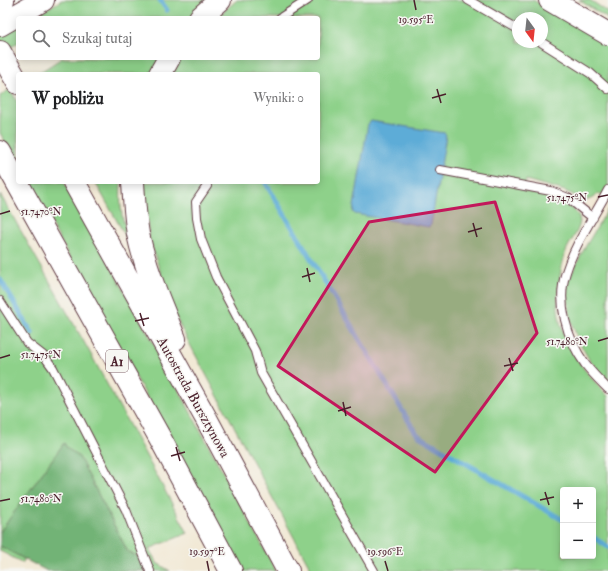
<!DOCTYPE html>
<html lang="pl">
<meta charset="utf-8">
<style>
body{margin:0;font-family:"IM FELL Double Pica",serif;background:#f2f2f2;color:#202124}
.controls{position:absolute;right:12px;bottom:12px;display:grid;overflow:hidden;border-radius:4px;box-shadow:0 2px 10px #0003}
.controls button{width:36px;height:36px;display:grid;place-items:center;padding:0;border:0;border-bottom:1px solid #e0e0e0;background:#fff;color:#202124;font:20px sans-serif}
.compass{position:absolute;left:512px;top:12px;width:36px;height:36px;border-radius:50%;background:#fff;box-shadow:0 2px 10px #0003;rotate:165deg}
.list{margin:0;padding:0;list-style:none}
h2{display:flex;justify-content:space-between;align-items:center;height:52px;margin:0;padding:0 16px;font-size:17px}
h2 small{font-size:13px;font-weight:400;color:#757577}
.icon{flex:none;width:22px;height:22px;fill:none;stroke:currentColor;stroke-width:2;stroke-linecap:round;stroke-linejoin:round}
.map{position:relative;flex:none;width:608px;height:571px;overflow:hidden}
.search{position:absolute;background:#fff;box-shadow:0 2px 10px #0003;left:16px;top:16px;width:304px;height:44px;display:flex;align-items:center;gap:10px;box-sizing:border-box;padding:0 14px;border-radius:4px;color:#757577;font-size:15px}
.panel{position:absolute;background:#fff;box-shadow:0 2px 10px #0003;left:16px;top:72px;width:304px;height:112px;border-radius:4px}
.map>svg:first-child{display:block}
.green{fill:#8ed18a;stroke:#6c785a;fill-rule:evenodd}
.forest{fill:#72b376;stroke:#5e6950}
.water{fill:#5dacd7;stroke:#546681}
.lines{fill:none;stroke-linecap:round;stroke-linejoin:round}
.stream{stroke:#5dacd7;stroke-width:5}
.service-casing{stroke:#633d45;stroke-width:10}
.motorway-casing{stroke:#633d45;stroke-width:24}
.service{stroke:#fff;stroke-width:8}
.motorway{stroke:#fff;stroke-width:22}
.marked{fill:#c2185b;fill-opacity:0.2;stroke:#c2185b;stroke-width:3;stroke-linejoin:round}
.ticks{fill:none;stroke:#4a1f2b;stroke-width:1.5}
.labels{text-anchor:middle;stroke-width:3;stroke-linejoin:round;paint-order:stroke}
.shield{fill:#f6f6f2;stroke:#7e6067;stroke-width:1}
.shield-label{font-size:13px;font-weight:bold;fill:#4a1f2b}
.street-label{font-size:14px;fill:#4a1f2b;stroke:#f6f6f2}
.ticks-label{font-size:10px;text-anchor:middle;fill:#4a1f2b;stroke:#f6f6f2;stroke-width:3;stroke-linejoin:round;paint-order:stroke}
</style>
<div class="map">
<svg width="608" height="571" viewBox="0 0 608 571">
<rect width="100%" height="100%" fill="#f6f6f2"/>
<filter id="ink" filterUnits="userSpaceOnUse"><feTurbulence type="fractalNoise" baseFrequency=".025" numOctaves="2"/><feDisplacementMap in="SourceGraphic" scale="8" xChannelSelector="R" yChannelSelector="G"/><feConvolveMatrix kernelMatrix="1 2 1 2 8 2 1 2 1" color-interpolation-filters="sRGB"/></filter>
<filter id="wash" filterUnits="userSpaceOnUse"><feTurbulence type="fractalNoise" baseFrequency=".012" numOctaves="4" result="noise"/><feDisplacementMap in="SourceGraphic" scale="16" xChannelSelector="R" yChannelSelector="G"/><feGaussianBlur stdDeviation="0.9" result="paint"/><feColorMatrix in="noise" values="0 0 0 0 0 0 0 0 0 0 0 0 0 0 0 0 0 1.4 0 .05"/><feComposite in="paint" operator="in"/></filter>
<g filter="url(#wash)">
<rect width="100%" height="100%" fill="#f2e9d6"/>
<path class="green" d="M62 0H208L190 18H31Z
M237 0H533L578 25 608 44V199L598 193C594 197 590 201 584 200L565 191 526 180 524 191C543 197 574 198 580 221 579 233 568 243 565 254 547 319 563 349 608 396V571H312L181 328 174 313 149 238 143 182H318V74H172L181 58H318V18H216ZM518 18H542V42H518ZM563 490H593V556H563Z
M579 0H590L608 12V19Z
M18 26V43L0 53V36Z
M62 58H162L152 74H37Z
M10 89 18 103V164L0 133V96Z
M28 182H64L160 355 276 571H243Z
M95 182H121C120 202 120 215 128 234L126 237Z
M0 194 88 349 188 533 149 549 157 563 170 571H145L140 557 128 552 79 457 67 448 64 443 0 532Z
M608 209V381L590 361 579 342 570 319 567 293 568 281 584 249Z
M0 546 24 559 23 563 0 551Z"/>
<path class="forest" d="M64 443 67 448 79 457 128 552 140 557 145 571H47L0 546V532Z"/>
<path class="water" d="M371 121 445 133 446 136 431 225 429 227 355 214 353 212 368 124Z"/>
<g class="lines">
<path class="stream" d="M160 0 167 10
M265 182 414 430 419 436 563 520
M0 279 32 333
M593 537 608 547"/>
</g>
</g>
<g filter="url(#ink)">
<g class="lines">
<defs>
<path id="service" d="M468 0 518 29
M280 18 308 0
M541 42 590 73 608 89
M440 170 551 191 568 198 593 218
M207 186 196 202 197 218 201 239 216 277 255 351 261 373 374 571
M608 190C594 217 575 243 566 272 556 302 567 339 585 364 592 373 600 381 608 389
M0 301 27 343 45 357 53 368 126 510 150 571"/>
<path id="motorway" d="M550 0 608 34
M0 2 3 0
M200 18 220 0
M0 25 43 0
M0 52 18 83
M160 74 169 58
M0 152 160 438 231 571
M74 182 207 420 288 571
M133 182C134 199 135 217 138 234 146 271 161 305 175 339"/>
</defs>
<use href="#service" class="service-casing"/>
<use href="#motorway" class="motorway-casing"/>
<use href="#service" class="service"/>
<use href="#motorway" class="motorway"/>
</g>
</g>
<path class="marked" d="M495 202 537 333 435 472 278 366 369 222Z"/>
<path class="ticks" d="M414 0 416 10M437 89 441 103M432 98 446 94M598 197 608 195M0 214 10 211M473 223 477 237M468 232 482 228M307 268 310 282M302 277 315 273M140 313 144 326M135 321 149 318M598 341 608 338M0 358 10 355M509 358 513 371M504 366 518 363M343 402 346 416M338 411 351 407M176 447 180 461M171 456 185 452M545 492 549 505M540 500 554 497M0 501 10 499M207 561 209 571M385 561 388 571"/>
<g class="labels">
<rect class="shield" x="106" y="350" width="22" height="22" rx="3"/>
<g class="shield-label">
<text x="117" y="366">A1</text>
</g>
<g class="street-label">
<text transform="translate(194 397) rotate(61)" y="5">Autostrada Bursztynowa</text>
</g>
</g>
<g class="ticks-label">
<text x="416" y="23">19.595°E</text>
<text x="567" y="201">51.7475°N</text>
<text x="41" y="215">51.7470°N</text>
<text x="567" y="345">51.7480°N</text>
<text x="41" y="358">51.7475°N</text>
<text x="41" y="502">51.7480°N</text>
<text x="207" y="555">19.597°E</text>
<text x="385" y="555">19.596°E</text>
</g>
</svg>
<div class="controls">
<button>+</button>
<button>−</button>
</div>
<svg class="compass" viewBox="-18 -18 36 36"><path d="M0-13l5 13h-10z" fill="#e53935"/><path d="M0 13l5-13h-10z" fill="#757577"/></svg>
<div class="search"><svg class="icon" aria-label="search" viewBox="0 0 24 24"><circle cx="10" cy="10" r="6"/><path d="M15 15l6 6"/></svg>Szukaj tutaj</div>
<section class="panel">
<h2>W pobliżu<small>Wyniki: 0</small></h2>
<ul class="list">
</ul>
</section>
</div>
